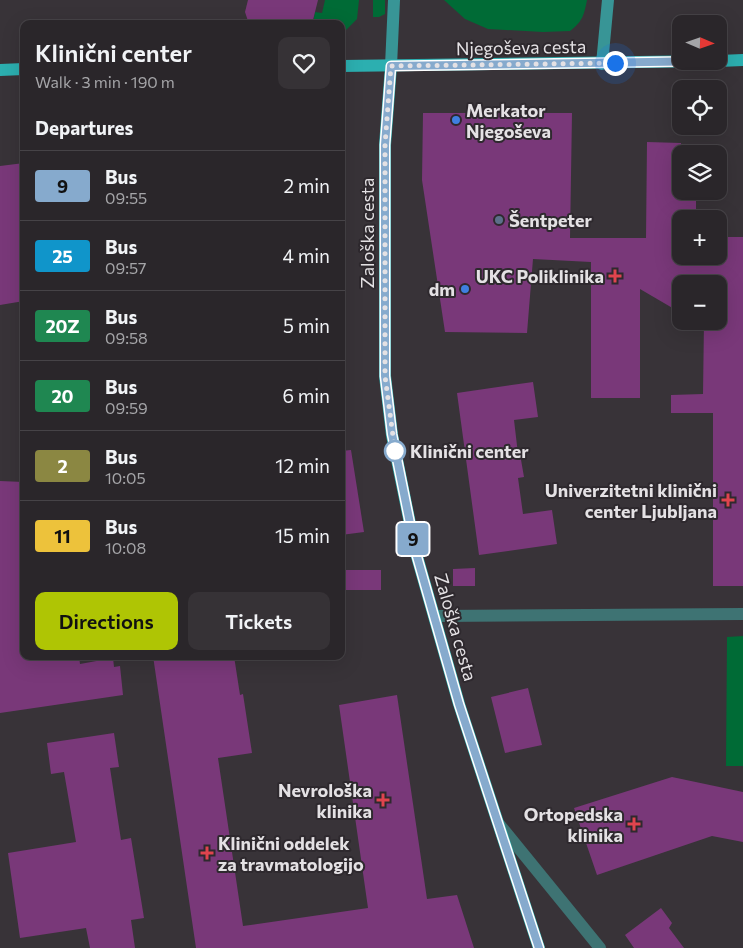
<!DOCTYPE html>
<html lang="en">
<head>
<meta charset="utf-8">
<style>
  body { margin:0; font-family:Commissioner,sans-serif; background:#363236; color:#f1f3f6; height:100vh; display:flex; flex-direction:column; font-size:19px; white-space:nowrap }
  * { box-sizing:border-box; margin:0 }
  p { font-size:16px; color:#a5a5a8 }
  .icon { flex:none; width:28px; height:28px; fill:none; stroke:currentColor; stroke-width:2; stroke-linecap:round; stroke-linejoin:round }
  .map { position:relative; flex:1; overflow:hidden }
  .drawer { position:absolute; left:20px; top:20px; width:325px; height:640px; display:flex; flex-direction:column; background:#2a262a; border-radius:10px; box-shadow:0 5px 20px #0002,0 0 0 1px #464347 }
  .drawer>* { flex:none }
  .badge { padding:0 10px; border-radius:4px; font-size:18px; line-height:32px }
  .needle { width:32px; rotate:92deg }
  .tools { position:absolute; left:672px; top:15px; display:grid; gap:10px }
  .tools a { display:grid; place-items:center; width:55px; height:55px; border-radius:10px; background:#2a262a; box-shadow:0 5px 20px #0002,0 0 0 1px #464347; font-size:25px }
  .you { position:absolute; width:25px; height:25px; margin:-12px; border:4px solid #fff; border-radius:50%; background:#1a73e8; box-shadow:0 0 0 8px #1a73e833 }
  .map>.badge { position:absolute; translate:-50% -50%; box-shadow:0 0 0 2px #fff }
  h2 { padding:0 15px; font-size:19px; line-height:45px }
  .round { display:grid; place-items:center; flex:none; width:52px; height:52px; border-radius:10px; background:#363236 }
  .overview { display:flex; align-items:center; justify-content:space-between; height:85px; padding:0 15px }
  h1 { font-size:24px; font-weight:600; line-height:38px }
  .primary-button { display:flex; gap:10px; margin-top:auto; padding:10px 15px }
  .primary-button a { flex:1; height:58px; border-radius:10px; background:#afc504; color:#111; font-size:20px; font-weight:600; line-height:58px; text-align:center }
  .primary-button a+a { background:#363236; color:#f1f3f6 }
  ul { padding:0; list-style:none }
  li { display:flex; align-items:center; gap:15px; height:70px; padding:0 15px; border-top:1px solid #464347 }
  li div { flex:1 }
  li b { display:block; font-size:19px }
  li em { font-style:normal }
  li .badge { min-width:55px; font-weight:700; text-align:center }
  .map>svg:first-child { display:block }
</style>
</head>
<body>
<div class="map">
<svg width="743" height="948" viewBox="0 0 743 948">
  <rect width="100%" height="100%" fill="#383338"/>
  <path fill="#006b36" d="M325,0h34l-2,19 -11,11h-5v-6l-28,-1 2,-11 7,1z
    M373,0h12v14l-6,3h-6z
    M444,0h143c-3,15 -4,21 -17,31l-27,1 -55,-3 -23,-10z
    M743,636v130h-17l1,-129z"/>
  <path fill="#793879" d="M248,0h70l-6,24h-63l-4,-12z
    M423,113h149l-2,125h76l1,-96 34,1v48h15v28h-15v37h38v-19h24v349h-30v-173h-42v-18l32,-1 1,-73h15v-37h-38v29l-41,-24v109h-49v-136l-58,-3 -6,74 -82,-1 -23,-152z
    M24,163v138l-24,4v-139z
    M533,382l5,35 -24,3 4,34h2l4,23 -6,1 5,36 29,-4 5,34 -78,11 -22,-162z
    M351,450l13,82 -23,3v-84z
    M0,481l24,1v174h55l1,8 33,-6 1,9 6,-1 3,29 -123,18z
    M475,568v18h-22v-17z
    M346,570h35v20h-36z
    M153,656h81l6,39 3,-1 9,59 -34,5 25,168 125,-18 -29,-203 58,-10 30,204 30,-4 17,53h-278z
    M528,688l14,57 -37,8 -14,-56z
    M114,733l5,34 -9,1 11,72 10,-2 13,80 -13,2 4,28h-45l-4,-20 -66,10 -12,-85 68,-11 -12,-70 -13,2 -4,-31z
    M672,777l71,15v50l-31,-6 -115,39 -23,-67z
    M661,908l11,15 -3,5 15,20h-50l-9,-13z"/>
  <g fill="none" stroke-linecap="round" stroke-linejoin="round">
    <path stroke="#3e7373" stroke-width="12" d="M435,616l308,-2
      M499,824l101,124"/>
    <path stroke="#389596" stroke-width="12" d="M602,64l6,-64
      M391,66l3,-66"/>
    <path stroke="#2cafb0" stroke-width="12" d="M719,61l24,-1
      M341,66l371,-5
      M391,66l-6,79v231l7,59 24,118 43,151 80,244
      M0,70l24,-1"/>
  </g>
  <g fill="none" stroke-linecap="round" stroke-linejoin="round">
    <g stroke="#fff" stroke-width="11">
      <path id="line" d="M539,948l-80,-244 -43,-151 -24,-119 -7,-58v-231l6,-79 320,-5"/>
    </g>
    <use href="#line" stroke="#86aacd" stroke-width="8"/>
    <path stroke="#e4e1e4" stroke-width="5" stroke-dasharray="0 9" d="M395,451l-10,-75v-231l6,-79 224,-3"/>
  </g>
  <g fill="#3f7fe0" stroke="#2e292e" stroke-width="2">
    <circle cx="456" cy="120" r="5"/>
    <circle cx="465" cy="289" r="5"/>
  </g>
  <circle fill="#5c6f8a" stroke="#2e292e" stroke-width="2" cx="499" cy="220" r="5"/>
  <g fill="#e0444e" stroke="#2e292e" stroke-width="2">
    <path d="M612.5 268.5h5v5h5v5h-5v5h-5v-5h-5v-5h5z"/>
    <path d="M725.5 492.5h5v5h5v5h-5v5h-5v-5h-5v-5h5z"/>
    <path d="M380.5 792.5h5v5h5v5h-5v5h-5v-5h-5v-5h5z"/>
    <path d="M631.5 816.5h5v5h5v5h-5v5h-5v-5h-5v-5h5z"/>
    <path d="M204.5 845.5h5v5h5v5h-5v5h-5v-5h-5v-5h5z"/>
  </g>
  <circle fill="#fff" stroke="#86aacd" stroke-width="2.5" cx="395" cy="451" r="10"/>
  <g text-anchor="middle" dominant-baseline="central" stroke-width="4" stroke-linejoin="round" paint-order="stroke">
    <g font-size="18" fill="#e4e1e4" stroke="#2e292e">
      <text transform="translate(521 47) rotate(-1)">Njegoševa cesta</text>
      <text transform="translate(367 233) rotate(-90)">Zaloška cesta</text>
      <text transform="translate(456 627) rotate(74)">Zaloška cesta</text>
    </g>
    <g font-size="18" font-weight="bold" fill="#e4e1e4" stroke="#2e292e" text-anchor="end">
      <text x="466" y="110" text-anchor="start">Merkator<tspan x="466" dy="21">Njegoševa</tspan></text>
      <text x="509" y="220" text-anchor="start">Šentpeter</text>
      <text x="604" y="276">UKC Poliklinika</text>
      <text x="455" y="289">dm</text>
      <text x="717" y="490">Univerzitetni klinični<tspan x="717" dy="21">center Ljubljana</tspan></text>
      <text x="372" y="790">Nevrološka<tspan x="372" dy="21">klinika</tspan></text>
      <text x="623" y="814">Ortopedska<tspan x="623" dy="21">klinika</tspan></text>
      <text x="218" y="843" text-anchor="start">Klinični oddelek<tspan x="218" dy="21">za travmatologijo</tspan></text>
    </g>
    <g font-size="18" font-weight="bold" fill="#e4e1e4" stroke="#2e292e" text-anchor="start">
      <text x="410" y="451">Klinični center</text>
    </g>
  </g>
</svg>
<div class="tools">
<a><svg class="needle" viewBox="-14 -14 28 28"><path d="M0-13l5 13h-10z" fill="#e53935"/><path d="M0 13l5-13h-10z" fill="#a5a5a8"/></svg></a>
<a><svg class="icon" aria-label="locate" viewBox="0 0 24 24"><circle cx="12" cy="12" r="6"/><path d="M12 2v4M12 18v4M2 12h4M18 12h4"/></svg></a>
<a><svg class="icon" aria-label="layers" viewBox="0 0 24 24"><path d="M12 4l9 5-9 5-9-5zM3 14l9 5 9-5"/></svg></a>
<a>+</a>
<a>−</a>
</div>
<div class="you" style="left:615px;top:63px"></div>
<b class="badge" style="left:413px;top:539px;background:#86aacd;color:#111">9</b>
<section class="drawer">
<div class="overview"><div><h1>Klinični center</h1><p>Walk · 3 min · 190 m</p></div><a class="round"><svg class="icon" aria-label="heart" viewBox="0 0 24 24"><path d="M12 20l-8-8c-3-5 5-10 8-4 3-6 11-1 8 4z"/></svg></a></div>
<h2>Departures</h2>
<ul>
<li><span class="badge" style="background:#86aacd;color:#111">9</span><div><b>Bus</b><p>09:55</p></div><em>2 min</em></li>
<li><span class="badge" style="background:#1095ca;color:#fff">25</span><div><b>Bus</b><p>09:57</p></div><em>4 min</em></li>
<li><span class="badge" style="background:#1f8751;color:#fff">20Z</span><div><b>Bus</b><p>09:58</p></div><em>5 min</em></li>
<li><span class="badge" style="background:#1f8751;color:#fff">20</span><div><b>Bus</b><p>09:59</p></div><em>6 min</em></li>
<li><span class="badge" style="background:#8b8742;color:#fff">2</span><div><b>Bus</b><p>10:05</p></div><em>12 min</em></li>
<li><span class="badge" style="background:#edc23b;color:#111">11</span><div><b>Bus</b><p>10:08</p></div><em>15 min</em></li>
</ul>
<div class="primary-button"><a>Directions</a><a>Tickets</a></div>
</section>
</div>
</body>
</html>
